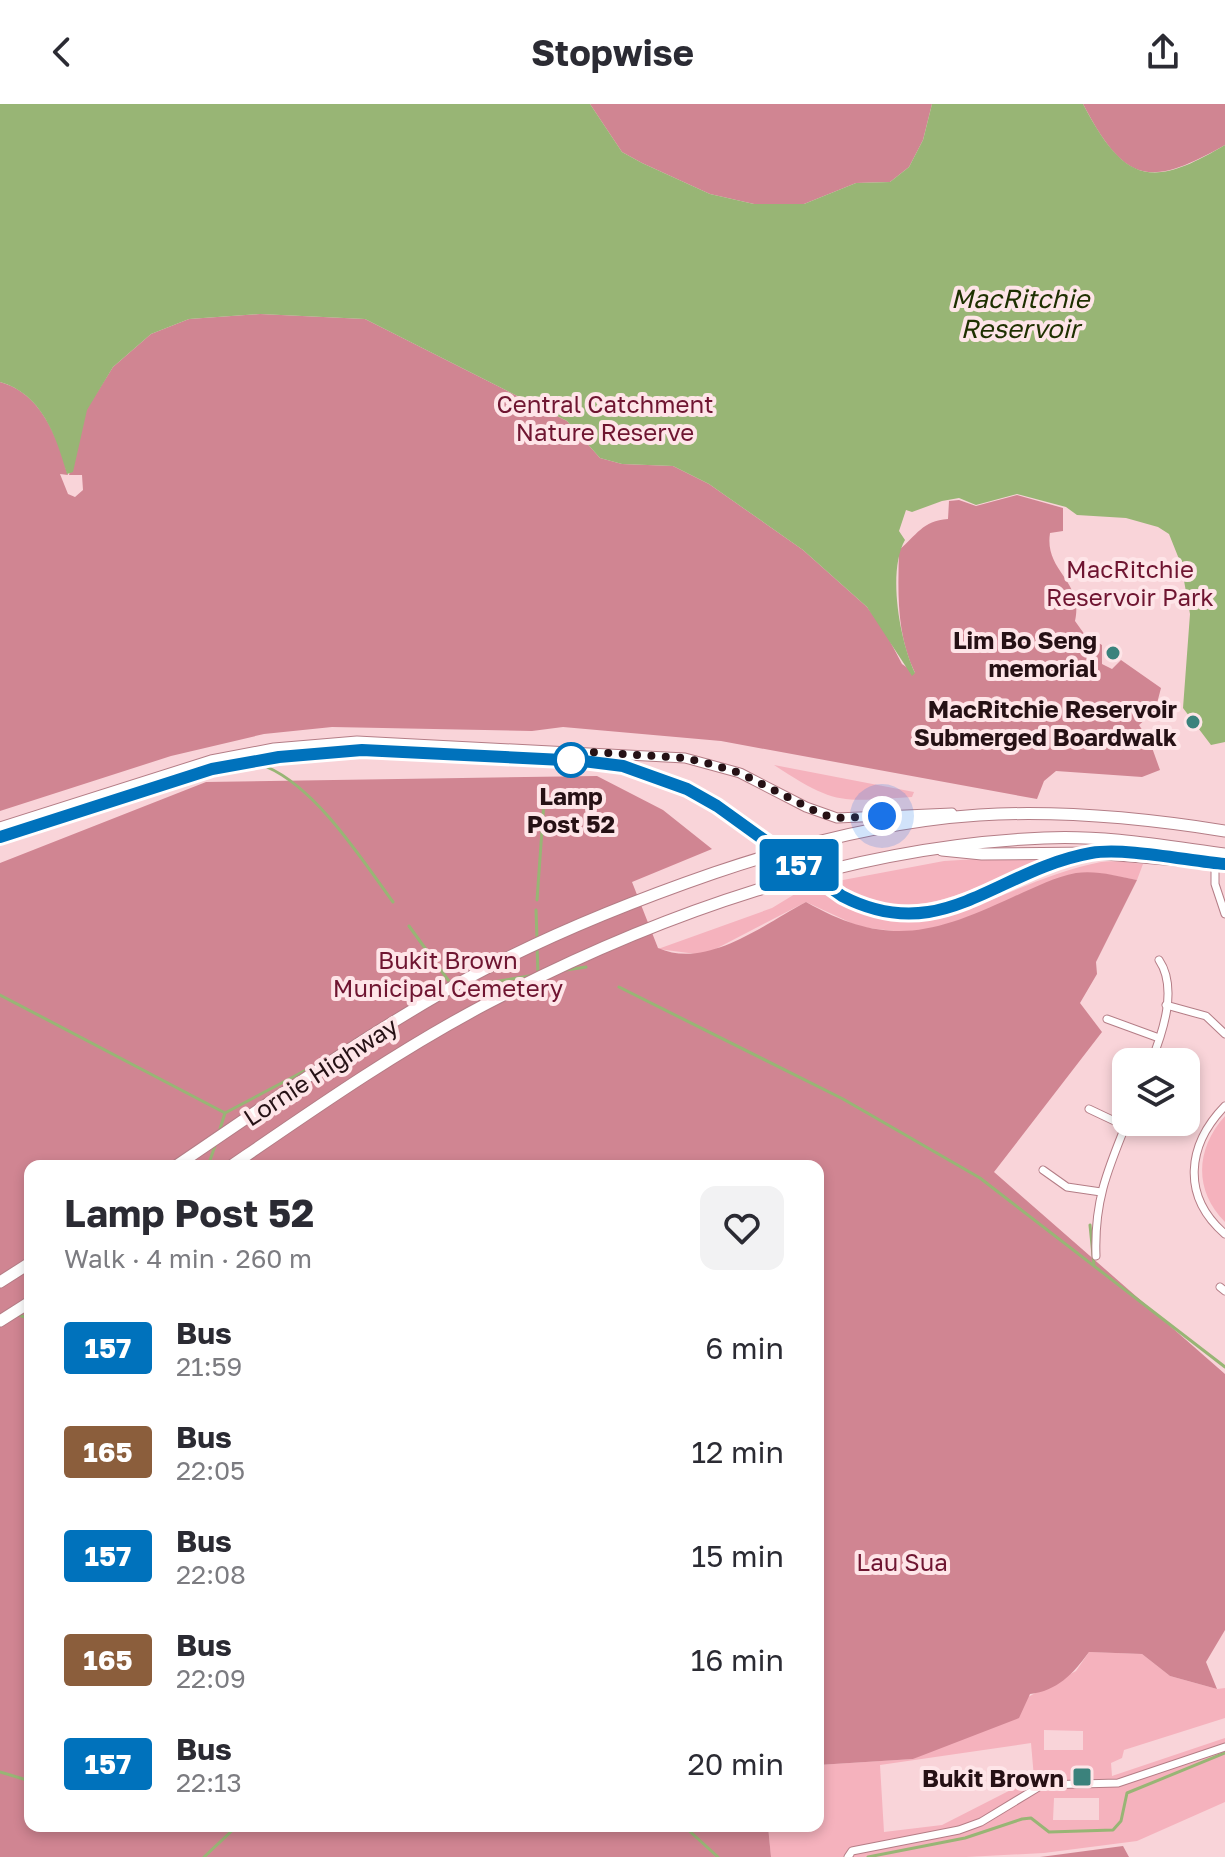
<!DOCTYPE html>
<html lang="en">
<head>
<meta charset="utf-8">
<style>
  body { margin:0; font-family:"Golos Text",sans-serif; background:#f2f2f3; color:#2b2b33; height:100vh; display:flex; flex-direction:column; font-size:30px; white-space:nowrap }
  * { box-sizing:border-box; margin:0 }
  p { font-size:26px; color:#7c7c81 }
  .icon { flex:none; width:44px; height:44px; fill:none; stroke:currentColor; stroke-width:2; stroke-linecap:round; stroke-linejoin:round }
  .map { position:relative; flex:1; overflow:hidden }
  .panel { position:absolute; left:24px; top:1056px; width:800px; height:672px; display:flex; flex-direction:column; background:#fff; border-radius:16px; box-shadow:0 4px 12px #0003 }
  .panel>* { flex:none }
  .badge { padding:0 16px; border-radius:6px; font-size:28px; line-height:52px }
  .buttons { position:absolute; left:1112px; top:944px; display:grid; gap:16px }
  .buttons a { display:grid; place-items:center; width:88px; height:88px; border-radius:16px; background:#fff; box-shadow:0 4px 12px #0003; font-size:40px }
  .you { position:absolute; width:40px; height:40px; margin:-20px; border:6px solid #fff; border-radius:50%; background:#1a73e8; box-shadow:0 0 0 12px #1a73e833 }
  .map>.badge { position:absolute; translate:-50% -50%; box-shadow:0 0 0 4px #fff }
  .round { display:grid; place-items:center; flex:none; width:84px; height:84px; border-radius:16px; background:#f2f2f3 }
  .head { display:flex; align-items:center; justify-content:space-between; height:136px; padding:0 40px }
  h1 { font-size:38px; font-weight:700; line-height:60px }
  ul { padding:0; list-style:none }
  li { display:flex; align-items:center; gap:24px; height:104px; padding:0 40px }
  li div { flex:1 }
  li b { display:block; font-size:30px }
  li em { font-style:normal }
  li .badge { min-width:88px; font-weight:700; text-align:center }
  header { display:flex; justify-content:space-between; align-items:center; height:104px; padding:0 40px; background:#fff; font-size:36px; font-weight:700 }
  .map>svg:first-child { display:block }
</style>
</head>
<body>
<header><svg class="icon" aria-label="back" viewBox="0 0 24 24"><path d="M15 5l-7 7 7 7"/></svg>Stopwise<svg class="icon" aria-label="share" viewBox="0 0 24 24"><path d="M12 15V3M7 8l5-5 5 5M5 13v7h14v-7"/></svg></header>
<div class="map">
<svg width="1225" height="1753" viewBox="0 0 1225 1753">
  <rect width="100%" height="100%" fill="#f9d4d9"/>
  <path fill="#f5b2bd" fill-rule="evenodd" d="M774,661l140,27 -2,5c-72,5 -77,8 -138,-32z
    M1056,750c-75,26 -130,75 -210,36l-7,10c99,51 166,-20 262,-38 13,-2 29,1 42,2l-6,16 -39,-7 -138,49 -49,11 -51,-6 -54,-25 -102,53 -46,-6 114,-41 28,-17 43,-11 101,-19z
    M1225,1012v106c-32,-32 -29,-74 0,-106z
    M1089,1548l53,2 28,22 47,13 8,-1v30l-101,32 -2,8 -11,5 1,13 113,-38v64l-88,39 -93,12 -78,4h-195l-3,-31h50v-61l95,-6 163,-88zM1044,1626l39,1v19h-39zM1031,1639l3,35 -92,47 -58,7 -4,-67zM1054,1694h45v22h-46z"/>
  <path fill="#d08592" d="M590,0h342l-9,36 -14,27 -19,15 -34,1 -52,21h-50l-44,-10 -68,-31 -20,-11z
    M1083,0h142v41c-76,43 -100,39 -142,-41z
    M260,210l105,5 202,102 33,37 22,6 51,2 36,18 94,66 64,57 16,21 19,36 13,9c-19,-40 -17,-81 -16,-123 18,-15 23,-29 49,-31l1,-18 10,-1 17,6 41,-11 46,13v23l-13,2c-6,39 34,47 25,88l10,14 17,10v19l10,5 9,-9 40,28 -6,23 -16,14 11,17 10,28 -18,7 -86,-6 -12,10 -7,18 -316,-58 -158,-14 -31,4 -200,-4 -68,7 -93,22 -171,55v-429c33,9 49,38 61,69 3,8 4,17 7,24l-8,-1 8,20 7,3 8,-7 -1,-15h-13l17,-65 27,-43 38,-33 38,-15z
    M597,672l66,34 49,39 -80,33 26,66c49,22 106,-24 148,-46 81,46 127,32 207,-5 21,-9 41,-20 63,-24 20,-3 41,3 61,7l-41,82 1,12 -17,29 22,29 -108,140 231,202v256l-19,32 11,27 -47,-13 -28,-22 -53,-2c-16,22 -32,39 -59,42l-11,24 -106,41 -95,6v-599h-788v660h738l3,31h-771v-994l206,-81z
    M1123,1742l6,11h-89l8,-1z"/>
  <path fill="#98b575" d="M0,0h590l32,48 20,11 68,31 44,10h50l52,-21 34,-1 19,-15 14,-27 9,-36h151c41,78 67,86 142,41v597l-14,3 -28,-37 7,-94 -9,-50 -12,-30 -11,-7 -32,-9 -49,-3 -11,-8 -49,-13 -41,11 -17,-7 -17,3 -30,11 -6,-2 -7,21 6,9c-18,32 -5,101 10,133l-3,3 -45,-69 -64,-57 -94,-66 -36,-18 -51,-2 -22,-6 -33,-37 -202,-102 -105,-5 -71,5 -38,15 -38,33 -26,43 -14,62 -6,2c-11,-38 -25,-80 -67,-92z"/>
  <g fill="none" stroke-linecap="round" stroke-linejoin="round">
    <path stroke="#98b575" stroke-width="3" d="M267,663c50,22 94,91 126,135
      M537,796l8,-112
      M536,806l1,28
      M409,822l42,58
      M537,842l1,28
      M566,866l20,-3
      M463,883l72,-12
      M619,883l224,112 137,79 245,189
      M0,891l225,118
      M219,1028l6,-19 85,-45
      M208,1062l8,-23
      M1090,1121l4,40
      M19,1211l11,4
      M0,1668l30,9
      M684,1722l34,31
      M204,1753l33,-31
      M868,1753l97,-19 57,-19 9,-1 18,14 64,-2 8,-9 6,-28 98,-40"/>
    <path stroke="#cfadb2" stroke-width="9" stroke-dasharray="9 4.5" stroke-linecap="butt" d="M754,728l88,64"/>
    <g stroke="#b47d86" stroke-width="9">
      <path id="minor" d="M1215,759v21l10,30
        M1166,901l40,11 19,18
        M1107,915l52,19
        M1151,958c12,-30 27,-74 8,-102
        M1225,1002c-38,39 -44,90 0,128
        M1089,1005l36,17
        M1043,1066l24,17 34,5
        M1096,1152c-2,-54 11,-85 31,-134
        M1220,1183l5,4
        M848,1753l4,-6 107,-21 22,-8 61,-37 76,-2 107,-36"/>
    </g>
    <g stroke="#b47d86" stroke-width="11">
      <path id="tertiary" d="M0,723l211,-67 63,-12 83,-7 328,17 55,15 66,34 31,11 115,-5
        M0,733c105,-35 211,-77 322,-85 56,-4 113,1 170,4 115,6 164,7 262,76
        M842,792c93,49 149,-19 237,-40"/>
    </g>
    <g stroke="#b47d86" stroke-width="13">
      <path id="primary" d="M942,746l40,4 112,-1 131,11"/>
    </g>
    <g stroke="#b47d86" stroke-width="13">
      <path id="trunk" d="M176,1062c96,-65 192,-133 294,-189 78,-42 160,-75 244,-104 85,-29 174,-52 265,-58 82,-5 165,3 246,16
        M231,1062c83,-57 166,-115 255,-162 171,-90 364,-158 558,-166 61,-3 121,8 181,16
        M0,1178l30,-19
        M0,1217l30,-19"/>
    </g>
    <use href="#minor" stroke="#fff" stroke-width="7"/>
    <use href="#tertiary" stroke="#fff" stroke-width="9"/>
    <use href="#primary" stroke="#fff" stroke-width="11"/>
    <use href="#trunk" stroke="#fff" stroke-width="11"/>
  </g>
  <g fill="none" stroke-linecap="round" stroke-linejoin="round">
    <g stroke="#fff" stroke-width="18">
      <path id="line" d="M0,733l212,-68 67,-12 83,-7 221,11 40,5 64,23 30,17 125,90c100,52 154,-26 249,-43 34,-6 98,8 134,11"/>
    </g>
    <use href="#line" stroke="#0072bc" stroke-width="12"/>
    <path stroke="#261115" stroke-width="8" stroke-dasharray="0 14.4" d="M571,656l4,-9 110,7 26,6 29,9 81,41 16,4 45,-2"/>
  </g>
  <g fill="#3b827c" stroke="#fee5e8" stroke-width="3">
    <circle cx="1113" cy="549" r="8"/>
    <circle cx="1193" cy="618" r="8"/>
    <rect x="1072" y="1663" width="20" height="20" rx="4"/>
  </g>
  <circle fill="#fff" stroke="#0072bc" stroke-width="4" cx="571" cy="656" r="16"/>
  <g text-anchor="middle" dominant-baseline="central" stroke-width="8" stroke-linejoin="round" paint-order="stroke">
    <g font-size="24" fill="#6f1531" stroke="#fee5e8">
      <text x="605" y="299">Central Catchment<tspan x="605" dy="28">Nature Reserve</tspan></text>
      <text x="1130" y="464">MacRitchie<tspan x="1130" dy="28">Reservoir Park</tspan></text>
      <text x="448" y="855">Bukit Brown<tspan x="448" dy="28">Municipal Cemetery</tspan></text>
      <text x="902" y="1457">Lau Sua</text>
    </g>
    <g font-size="24" font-weight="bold" fill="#261115" stroke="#fee5e8" text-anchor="end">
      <text x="1097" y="535">Lim Bo Seng<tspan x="1097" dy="28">memorial</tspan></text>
      <text x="1177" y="604">MacRitchie Reservoir<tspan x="1177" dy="28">Submerged Boardwalk</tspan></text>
      <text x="1064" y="1673">Bukit Brown</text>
    </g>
    <g font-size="24" font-weight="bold" fill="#261115" stroke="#fee5e8">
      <text x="571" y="691">Lamp<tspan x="571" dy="28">Post 52</tspan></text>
    </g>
    <g font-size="24" fill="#261115" stroke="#fee5e8">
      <text transform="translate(320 967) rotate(-33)">Lornie Highway</text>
    </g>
    <g font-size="26" font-style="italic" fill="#1e3000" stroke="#fee5e8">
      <text x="1020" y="194">MacRitchie<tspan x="1020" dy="30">Reservoir</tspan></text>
    </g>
  </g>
</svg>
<div class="buttons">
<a><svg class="icon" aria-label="layers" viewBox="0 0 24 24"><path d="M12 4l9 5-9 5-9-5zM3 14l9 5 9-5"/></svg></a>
</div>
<div class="you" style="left:882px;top:712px"></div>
<b class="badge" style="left:799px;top:761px;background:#0072bc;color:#fff">157</b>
<section class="panel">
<div class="head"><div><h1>Lamp Post 52</h1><p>Walk · 4 min · 260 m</p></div><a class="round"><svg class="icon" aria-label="heart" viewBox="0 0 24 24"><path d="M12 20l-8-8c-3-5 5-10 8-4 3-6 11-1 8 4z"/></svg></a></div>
<ul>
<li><span class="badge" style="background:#0072bc;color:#fff">157</span><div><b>Bus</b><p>21:59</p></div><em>6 min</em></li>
<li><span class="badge" style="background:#8b5e3c;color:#fff">165</span><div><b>Bus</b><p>22:05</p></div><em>12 min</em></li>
<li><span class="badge" style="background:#0072bc;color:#fff">157</span><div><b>Bus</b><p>22:08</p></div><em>15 min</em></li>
<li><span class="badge" style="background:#8b5e3c;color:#fff">165</span><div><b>Bus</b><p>22:09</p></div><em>16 min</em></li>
<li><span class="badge" style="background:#0072bc;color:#fff">157</span><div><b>Bus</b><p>22:13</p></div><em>20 min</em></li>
</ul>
</section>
</div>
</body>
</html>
